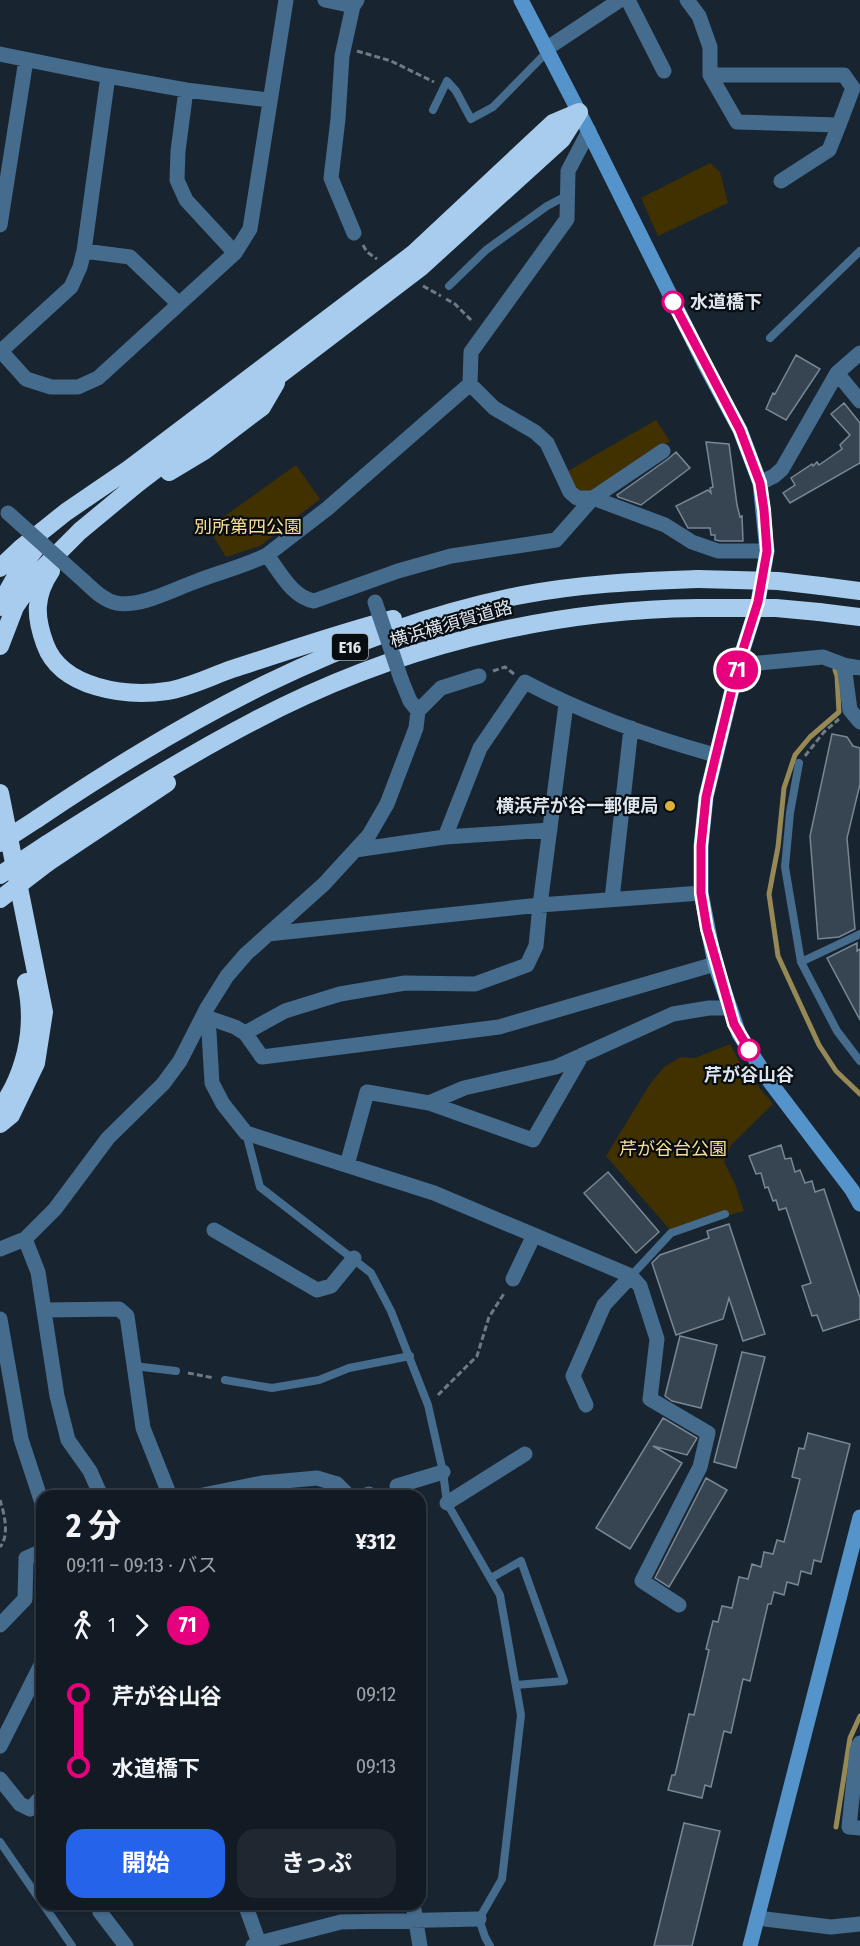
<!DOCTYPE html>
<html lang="ja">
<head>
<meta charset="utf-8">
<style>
  body { margin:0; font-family:"Fira Sans Condensed","Noto Sans JP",sans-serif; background:#1f2831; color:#f1f3f6; height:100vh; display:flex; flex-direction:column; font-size:22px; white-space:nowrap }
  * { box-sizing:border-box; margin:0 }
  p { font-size:20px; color:#9ca1a6 }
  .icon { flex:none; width:33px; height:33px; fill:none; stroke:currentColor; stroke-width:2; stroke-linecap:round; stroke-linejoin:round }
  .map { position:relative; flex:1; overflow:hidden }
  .drawer { position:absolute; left:36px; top:1490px; width:390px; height:420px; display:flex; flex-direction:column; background:#121b24; border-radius:18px; box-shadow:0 2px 4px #0004,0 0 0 2px #313941 }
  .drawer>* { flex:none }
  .badge { padding:0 12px; border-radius:20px; font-size:21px; line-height:39px }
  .map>.badge { position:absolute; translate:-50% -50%; box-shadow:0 0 0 3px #fff }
  .legs { display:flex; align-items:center; gap:9px; height:66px; padding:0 30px; font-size:20px }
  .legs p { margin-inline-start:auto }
  .summary { display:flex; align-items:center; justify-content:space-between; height:102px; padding:0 30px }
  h1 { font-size:33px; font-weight:700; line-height:45px }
  .button { display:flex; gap:12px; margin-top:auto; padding:12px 30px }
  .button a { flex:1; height:69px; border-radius:18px; background:#2563eb; color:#fff; font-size:24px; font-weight:700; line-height:69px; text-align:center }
  .button a+a { background:#1f2831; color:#f1f3f6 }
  ul { padding:0 30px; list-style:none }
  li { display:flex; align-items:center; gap:21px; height:72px; font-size:22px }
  li i { display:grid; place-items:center; width:9px; height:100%; margin:0 8px; background:currentColor }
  li i::after { content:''; width:15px; height:15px; margin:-8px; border:4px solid; border-radius:50%; background:#121b24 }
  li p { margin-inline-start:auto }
  li:first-child i { background:linear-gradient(#0000 50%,currentColor 0) }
  li:last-child i { background:linear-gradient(currentColor 50%,#0000 0) }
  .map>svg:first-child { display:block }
</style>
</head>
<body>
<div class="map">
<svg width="860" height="1946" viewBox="0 0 860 1946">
  <rect width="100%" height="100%" fill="#182430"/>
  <path fill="#413100" d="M710,163l10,9 8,31 -70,33 -17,-38z
    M656,420l14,21 -79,53 -13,-1 -12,-21z
    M296,465l24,34 -60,47 -34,11 -18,-29z
    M730,1044l13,24 30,36 -42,41 -7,17 11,22 9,27 -73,20 -65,-75 44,-72 14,-17 17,-10 14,1z"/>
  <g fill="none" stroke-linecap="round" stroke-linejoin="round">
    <path stroke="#968956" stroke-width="5" d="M835,670l2,6 2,36 -29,25 -15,18 -11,33 -6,59 -9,47 9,62 41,89 17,26 24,23
      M836,1827l14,-89 10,-22"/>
  </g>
  <path fill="#374552" stroke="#788796" stroke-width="1.5" d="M796,355l24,14 -34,51 -20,-11 7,-16 2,1z
    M844,403l16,20v40l-70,40 -7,-10 12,-8 -4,-7 21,-14 1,2 4,-4 2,3 23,-16 -2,-4 10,-10 -19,-21z
    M706,442l23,2 8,61 3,12 2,-1 1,25h-23l-5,-1v-5h-4l-1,-7h-22l-12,-22 32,-16 3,3 -1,-5 3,-1z
    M676,452l14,16 -49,37 -23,-8 -1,-2 51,-36z
    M832,734l15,3 6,9 7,2v36l-13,54 8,91 -16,8 -21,2 -8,-103z
    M857,943v8l3,-2v71l-33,-62z
    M781,1145l4,14 6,-1 4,14 5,-2 5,13 7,-2 3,11 9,-3 36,109v21l-37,12 -6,-16 -5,1 -10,-30 9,-3 -25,-75 -7,2 -3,-10 -3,1 -5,-14 -3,1 -4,-15 -5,1 -7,-18z
    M608,1172l51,60 -23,21 -52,-60z
    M729,1224l36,110 -22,7 -14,-43 -6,21 -47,16 -24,-72 8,-8 49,-17 -2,-7z
    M680,1336l37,9 -16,63 -29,-7 -7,-5z
    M742,1352l23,5 -29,111 -22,-6z
    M663,1418l34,20 -1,2 -9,15 -34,-9 29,17 -52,86 -34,-21z
    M808,1433l42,11 -29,118 -7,-2 -3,14 -10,-3 -3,14 -11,-3 -3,13 -10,-3 -3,12h-3l-18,77 -7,-2 -12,54 -7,-2 -13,56 -6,-2 -3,13 -34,-8 4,-15h3l14,-61 5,1 15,-65 -3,-1 7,-28 5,1 4,-16 10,2 7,-31 9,2 4,-15 9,3 3,-15 9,2 4,-14 7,2 16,-63 -8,-2 7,-29 5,1z
    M706,1478l21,12 -58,97 -14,-9z
    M684,1823l36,8 -28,115h-38z"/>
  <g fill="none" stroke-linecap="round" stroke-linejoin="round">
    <path stroke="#707a84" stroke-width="3" stroke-dasharray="6 3" stroke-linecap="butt" d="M357,51l34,10 43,21
      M363,245l4,7 10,7
      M423,286l18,10
      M446,299l9,5 18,18
      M493,671l12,-4 9,7
      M805,756l19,-24 15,-13
      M188,1373l26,5
      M438,1395l39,-39 12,-39 16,-25
      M0,1500c4,13 10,35 0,47"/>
    <path stroke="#456b8d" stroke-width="8" d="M433,110l14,-29 9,10 15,28 22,-12 54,-55
      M449,286l37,-36 61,-44 21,-11
      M770,338l90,-87
      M799,763l-9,50 -5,54 16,95 36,69 23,30
      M801,962l59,-28
      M246,1133l14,54 111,86 20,38 37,94 15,67 4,31 53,92 21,120 -19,164 -23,40 6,18 5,9
      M631,1276l40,-43 54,-19
      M134,1366l42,5
      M225,1380l47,8 47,-8 30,-12 61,-12
      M491,1578l30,-17 43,120 -48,4
      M0,1842l42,61
      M43,1904l29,42"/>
    <path stroke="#456b8d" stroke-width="15" d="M325,0l28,6 4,-6
      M628,0l36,71
      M687,0l12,16 11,31v28l27,47 102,3 14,-37 -9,-13h-134
      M353,6l-11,50 -4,63 -7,59 23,55
      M546,49l74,-49
      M0,54l108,22 -24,175 -4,16 -9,20 -71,65
      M108,76l78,14 83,10
      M186,90l-8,61 -1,29 9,20 49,53
      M589,131l-21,40 -1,48 -96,133 -1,32 -142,124 -61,47c13,17 25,42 47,46l84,-30 53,-15 105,-16 37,-42 70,-47
      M781,181l48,-31 10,-25
      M0,225l26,-165
      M84,251l46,6 49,47
      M0,350l26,29 25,8h27l20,-9 137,-125 15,-24 36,-229
      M837,373l23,28
      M470,384l24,24 41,24 12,11 23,49 7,6h16l72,27 27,17 26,9h49
      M760,483l14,-7 8,-7 55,-96 23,-20
      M85,582c9,8 18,18 31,21 24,5 58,-14 81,-22 23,-9 48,-15 70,-26
      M738,665l85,-8 21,8 6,45 10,12
      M844,665l16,3
      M401,679l9,22 8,10
      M445,837l35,-89 45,-66c60,32 125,55 190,73
      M355,850l90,-13 105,-7
      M612,899l19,-171
      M268,934l272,-29 161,-12
      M203,1016l6,16 3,51 11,21 23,29 188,60 197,83 9,10 17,53 -7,60 58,34 -8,34 -58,114 37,24
      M203,1016l32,11 10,6 17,24 237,-30 216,-63
      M245,1033l40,-22 55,-17 65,-11 70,1 52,-19 9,-19 4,-41 26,-201
      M429,1103l35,-15 92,-21 117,-53 36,-6h20
      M347,1165l20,-73 62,11 104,37 49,-85
      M214,1230l103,60 14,-4 23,-28
      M25,1239l13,33 19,124 11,44 22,31 11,25
      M0,1249l25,-10 30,-30 53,-71 55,-54 17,-23 27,-53 20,-32 19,-22 78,-70 45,-49 18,-31 29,-76 2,-17 23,-23 38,-12
      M513,1279l21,-44
      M44,1310l75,-1 8,7 16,112 27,68
      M0,1319l21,120 21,64
      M586,1405l-13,-29 31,-71 27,-29
      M397,1486l46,-14
      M198,1496l64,-13 55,-5 20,6 12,12
      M364,1496l5,-2
      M447,1503l78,-49
      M0,1625l25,-26 1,-41 16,-7
      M860,1743l-3,7 -8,77 11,1
      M0,1746l42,-83
      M0,1779l20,25 10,5 12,-13
      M102,1904l-2,8 26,34
      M245,1904l14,39
      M413,1904l7,42
      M757,1918l74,9 29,-3
      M253,1946l6,-3 82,-21 138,-3"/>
    <path stroke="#5594ca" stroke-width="15" d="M521,0l58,112 126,253 35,65 20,53 7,68 -9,51 -20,63 -32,132 -5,49v47l14,71 24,70 31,48 82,108 8,14
      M750,1946l110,-429"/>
    <path stroke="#a8ccee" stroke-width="18" d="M169,472l35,-21 58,-44 14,-24
      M0,568l21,-20 45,-36 63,-43 284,-215 140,-131 26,-11
      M51,571c-17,25 -16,46 -6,73 16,45 82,53 122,47 21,-3 45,-15 65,-22 53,-17 107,-36 161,-50
      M821,586l39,5
      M0,607c10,-23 23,-44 40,-64
      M819,612l41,5
      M0,646l15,-39 24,-35 41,-41 58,-48 283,-216 141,-128 17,-27
      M0,793l44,219 -8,51 -25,52 -11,9
      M37,819c148,-100 308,-189 485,-224 58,-11 117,-14 176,-16
      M47,844c68,-43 136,-86 207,-123 138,-73 289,-111 444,-113
      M47,863l120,-80
      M0,1107c6,-5 9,-12 13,-19 16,-33 21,-70 13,-106"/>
    <path stroke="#456b8d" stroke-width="15" d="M8,513l77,69
      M375,602l26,77"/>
    <path stroke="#a8ccee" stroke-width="18" d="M698,579l80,2 43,5
      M698,608h78l43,4
      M0,843l37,-24
      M0,875l47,-31
      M0,899l47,-36"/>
  </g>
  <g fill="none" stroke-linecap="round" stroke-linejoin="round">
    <g stroke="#fff" stroke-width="14">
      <path id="line-1" d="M673,302l67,128 20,53 4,27 3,41 -9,51 -20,63 -22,90 -10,42 -5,49v47l6,36 27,95 15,26"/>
    </g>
    <use href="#line-1" stroke="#e6007e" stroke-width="9"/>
  </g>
  <g fill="#fff" stroke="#e6007e" stroke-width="3">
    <circle cx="673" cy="302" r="10"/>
    <circle cx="749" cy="1050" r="10"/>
  </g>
  <circle fill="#dbb233" stroke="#080d12" stroke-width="2" cx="670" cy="806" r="6"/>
  <g text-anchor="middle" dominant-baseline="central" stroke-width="4.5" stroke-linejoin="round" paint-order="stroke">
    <rect fill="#080d12" stroke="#9da5ab" stroke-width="1.5" x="332" y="634" width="36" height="26" rx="4.5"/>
    <g font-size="16" font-weight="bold" fill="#dde6ed">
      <text x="350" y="647">E16</text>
    </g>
    <g font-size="18" font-weight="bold" fill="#dde6ed" stroke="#080d12" text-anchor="start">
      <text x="690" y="302">水道橋下</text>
      <text x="749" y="1075" text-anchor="middle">芹が谷山谷</text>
    </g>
    <g font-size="18" fill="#fbdf94" stroke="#080d12">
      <text x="248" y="527">別所第四公園</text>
      <text x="673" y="1149">芹が谷台公園</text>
    </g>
    <g font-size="18" fill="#dde6ed" stroke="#080d12">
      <text transform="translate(451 624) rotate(-16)">横浜横須賀道路</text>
    </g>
    <g font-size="18" font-weight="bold" fill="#dde6ed" stroke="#080d12" text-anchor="end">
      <text x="658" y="806">横浜芹が谷一郵便局</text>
    </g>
  </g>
</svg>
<b class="badge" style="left:737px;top:670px;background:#e6007e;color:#fff">71</b>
<section class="drawer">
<div class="summary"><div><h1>2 分</h1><p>09:11 – 09:13 · バス</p></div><b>¥312</b></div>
<div class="legs"><svg class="icon" aria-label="walk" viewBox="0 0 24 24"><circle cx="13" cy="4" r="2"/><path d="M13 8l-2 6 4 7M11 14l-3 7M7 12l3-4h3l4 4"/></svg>1<svg class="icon" aria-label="forward" viewBox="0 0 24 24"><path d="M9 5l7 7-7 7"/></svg><b class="badge" style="background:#e6007e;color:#fff">71</b></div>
<ul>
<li><i style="color:#e6007e"></i><b>芹が谷山谷</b><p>09:12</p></li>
<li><i style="color:#e6007e"></i><b>水道橋下</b><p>09:13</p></li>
</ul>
<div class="button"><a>開始</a><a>きっぷ</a></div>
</section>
</div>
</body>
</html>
